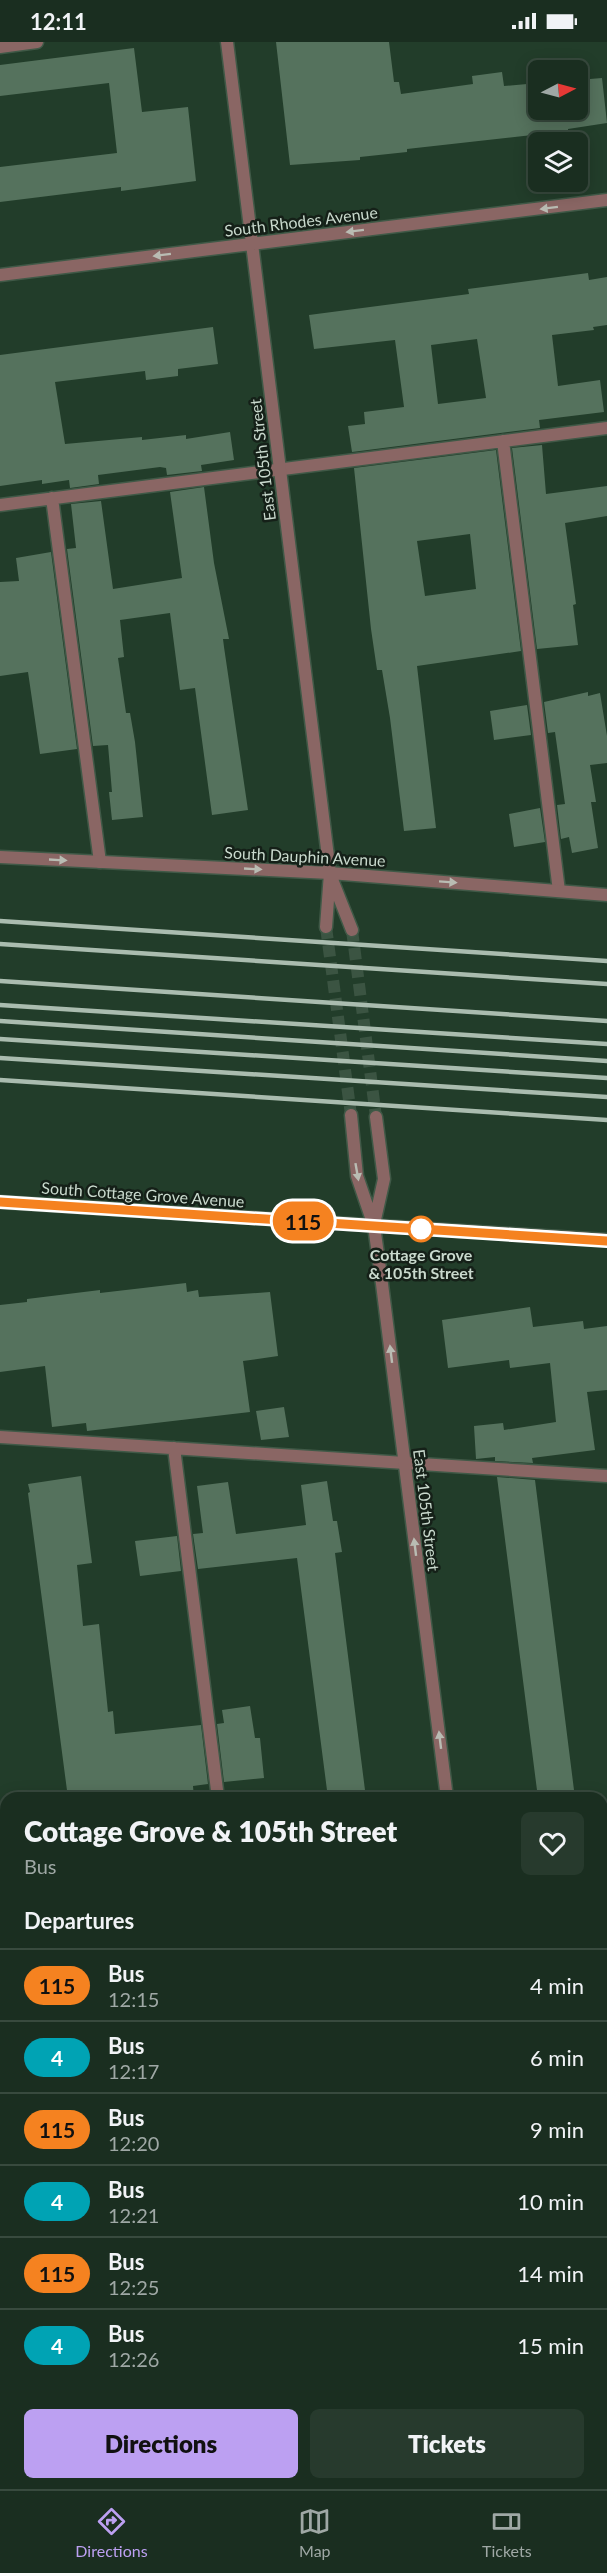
<!DOCTYPE html>
<html lang="en">
<head>
<meta charset="utf-8">
<style>
  body { margin:0; font-family:Lato,sans-serif; background:#273a2d; color:#f1f3f6; height:100vh; display:flex; flex-direction:column; font-size:22px; white-space:nowrap }
  * { box-sizing:border-box; margin:0 }
  p { font-size:20px; color:#9fa8a5 }
  .icon { flex:none; width:33px; height:33px; fill:none; stroke:currentColor; stroke-width:2; stroke-linecap:round; stroke-linejoin:round }
  .map { position:relative; flex:1; overflow:hidden }
  .drawer { position:absolute; left:0px; top:1750px; width:608px; height:698px; display:flex; flex-direction:column; background:#1a2e20; border-radius:18px 18px 0 0; box-shadow:0 3px 15px #0003,0 0 0 2px #384a3e }
  .drawer>* { flex:none }
  .badge { padding:0 12px; border-radius:20px; font-size:21px; line-height:39px }
  .needle { width:39px; rotate:84deg }
  .buttons { position:absolute; left:528px; top:18px; display:grid; gap:12px }
  .buttons a { display:grid; place-items:center; width:60px; height:60px; border-radius:9px; background:#1a2e20; box-shadow:0 3px 15px #0003,0 0 0 2px #384a3e; font-size:30px }
  .map>.badge { position:absolute; translate:-50% -50%; box-shadow:0 0 0 3px #fff }
  h2 { padding:0 24px; font-size:22px; line-height:54px }
  .round { display:grid; place-items:center; flex:none; width:63px; height:63px; border-radius:9px; background:#273a2d }
  .headline { display:flex; align-items:center; justify-content:space-between; height:102px; padding:0 24px }
  h1 { font-size:28px; font-weight:800; line-height:45px }
  .cta { display:flex; gap:12px; margin-top:auto; padding:12px 24px }
  .cta a { flex:1; height:69px; border-radius:9px; background:#bca0f2; color:#111; font-size:24px; font-weight:800; line-height:69px; text-align:center }
  .cta a+a { background:#273a2d; color:#f1f3f6 }
  ul { padding:0; list-style:none }
  li { display:flex; align-items:center; gap:18px; height:72px; padding:0 24px; border-top:2px solid #384a3e }
  li div { flex:1 }
  li b { display:block; font-size:22px }
  li em { font-style:normal }
  li .badge { min-width:66px; font-weight:700; text-align:center }
  .status { display:flex; justify-content:space-between; align-items:center; height:42px; padding:0 30px; background:#1a2e20; direction:ltr }
  .status svg { height:16px; fill:currentColor }
  .dock { display:flex; justify-content:space-around; align-items:center; height:84px; border-top:2px solid #384a3e; background:#1a2e20; font-size:16px; color:#9fa8a5 }
  .dock a { display:grid; justify-items:center; gap:3px }
  .dock .selected { color:#bca0f2 }
  .map>svg:first-child { display:block }
</style>
</head>
<body>
<div class="status"><b>12:11</b><svg viewBox="0 0 49 12"><path d="M0 12V9h3v3zM5 12V6h3v6zM10 12V3h3v9zM15 12V0h3v12zM26 1h20v11H26zM47 4h2v5h-2z"/></svg></div>
<div class="map">
<svg width="607" height="2447" viewBox="0 0 607 2447">
  <rect width="100%" height="100%" fill="#223d2a"/>
  <path fill="#55725d" fill-rule="evenodd" d="M276,0h113l5,40h5l2,12 72,-10 -1,-8 30,-4 2,14 34,-3v27h40v-30l24,-2 5,45 -39,6v2l-161,18v3l-47,5v3l-70,5z
    M134,6l8,64 46,-5 8,74 -75,10v-4l-121,15v-35l117,-14 -8,-70 -109,13v-31z
    M588,231l1,7 18,-3v48l-14,2 1,3 -42,5 6,51 42,-6 4,32 -65,8 1,8 -188,24 -4,-26 17,-2 -1,-12 40,-5 -9,-67 -81,9 -5,-34 160,-21 -1,-5zM477,297l9,59 -48,6 -7,-59z
    M213,285l5,37 -40,5v7l-32,4 -1,-9 -90,11 10,62 77,-7v3l44,-5v4l44,-7 4,28 -33,5 1,6 -35,4 -1,-7 -6,-1 -62,8 1,9 -29,4 -1,-8 -27,4v-4l-42,6v-131z
    M542,403l4,49 61,-8v30l-42,7 11,81 -3,1 5,40 -41,4 -25,-201z
    M496,408l25,201 -104,15 19,162 -32,3 -14,-113 -8,-48h-5l-6,-41 -17,-161zM470,492l6,55 -51,7 -8,-55z
    M204,445l10,76 15,76h-6l1,8 24,163 -36,5 -17,-127 -15,2 -10,-77 -50,7 4,37 -6,1 8,55h4l5,29 8,75 -31,3 -3,-28h3l-4,-47 -15,1 -26,-197 9,-1 -5,-44 30,-3 12,88 69,-11 -12,-86z
    M51,510l26,197 -37,5 -12,-82 -28,4v-94l19,-1 -3,-23z
    M588,650v4l12,-3 7,43v27l-17,2 6,37h-5l7,46 -26,5 -3,-16 -8,2 -4,-34 8,-1 -10,-72 -7,1 -4,-31z
    M527,663l4,30 -37,5 -4,-29z
    M540,766l5,34 -31,5 -5,-33z
    M186,1241l1,9 11,-2 1,7 71,-5 8,64 -35,5 7,51 -163,19 -1,-8 -34,4 -7,-61 -45,6v-67l27,-3v-3l73,-9v3z
    M530,1265l3,20 50,-6 1,8 23,-3v64l-20,2 8,58 -63,8 1,5 -38,-2v-4l-19,2 -2,-33 29,-3 1,7 52,-8 -6,-59 -40,5 -1,-8 -61,8 -6,-48z
    M284,1365l5,30 -28,3 -5,-29z
    M81,1434l11,87 -15,2 6,61 16,-2 9,88 5,-1 2,23 86,-9 7,59 -15,2 1,12h-126l-40,-305 2,-1 -2,-8z
    M497,1435l38,3 40,318h-37z
    M327,1439l6,40h4l5,31 -7,1 31,245h-38l-31,-240 -99,11 -5,-35 10,-1 -6,-47 31,-4 8,52 70,-9 -5,-40z
    M177,1494l4,35 -41,5 -5,-35z
    M250,1664l5,32h5l4,40 -40,4 -7,-58 7,-1 -2,-13z"/>
  <g fill="none" stroke-linecap="round" stroke-linejoin="round">
    <path stroke="#3b5442" stroke-width="12" stroke-dasharray="12 6" stroke-linecap="butt" d="M326,885l25,188
      M352,888l24,187"/>
    <g stroke="#405947" stroke-width="15">
      <path id="lane" d="M0,5l37,-5
        M503,399l56,450
        M52,456l48,364
        M0,463l607,-77
        M0,1395l607,39
        M174,1406l44,350
        M602,2208l5,-1
        M0,2285l6,-1"/>
    </g>
    <g stroke="#405947" stroke-width="15">
      <path id="street" d="M227,0l103,831 -4,54
        M0,233l607,-75
        M0,815l330,16 277,22
        M331,835l21,53
        M351,1073l6,61 17,50 7,50 66,522
        M374,1182l10,-45 -8,-62
        M0,1819l6,48
        M78,2442v5
        M535,2442v5"/>
    </g>
    <g stroke="#405947" stroke-width="15">
      <path id="secondary" d="M0,1160l607,38"/>
    </g>
    <use href="#lane" stroke="#8a6664" stroke-width="12"/>
    <use href="#street" stroke="#8a6664" stroke-width="12"/>
    <use href="#secondary" stroke="#b8807d" stroke-width="12"/>
    <path stroke="#aabcaf" stroke-width="4.5" d="M0,879l607,40
      M0,902l607,40
      M0,939l607,40
      M0,963l607,39
      M0,979l607,40
      M0,997l607,39
      M0,1016l607,39
      M0,1038l607,40"/>
  </g>
  <defs><path id="oneway-solid" d="M-6-.8H1V-3.2L6.5 0L1 3.2V.8H-6Z" transform="scale(1.5)"/></defs>
  <g fill="#b9bcb3">
    <use href="#oneway-solid" transform="translate(549 166) rotate(173)"/>
    <use href="#oneway-solid" transform="translate(355 189) rotate(173)"/>
    <use href="#oneway-solid" transform="translate(162 213) rotate(173)"/>
    <use href="#oneway-solid" transform="translate(58 818) rotate(3)"/>
    <use href="#oneway-solid" transform="translate(253 827) rotate(3)"/>
    <use href="#oneway-solid" transform="translate(448 840) rotate(4)"/>
    <use href="#oneway-solid" transform="translate(357 1130) rotate(80)"/>
    <use href="#oneway-solid" transform="translate(391 1312) rotate(-97)"/>
    <use href="#oneway-solid" transform="translate(415 1505) rotate(-97)"/>
    <use href="#oneway-solid" transform="translate(440 1698) rotate(-97)"/>
  </g>
  <g fill="none" stroke-linecap="round" stroke-linejoin="round">
    <g stroke="#fff" stroke-width="14">
      <path id="line" d="M0,1160l607,39"/>
    </g>
    <use href="#line" stroke="#f58220" stroke-width="9"/>
  </g>
  <circle fill="#fff" stroke="#f58220" stroke-width="3" cx="421" cy="1187" r="12"/>
  <g text-anchor="middle" dominant-baseline="central" stroke-width="5" stroke-linejoin="round" paint-order="stroke">
    <g font-size="16" fill="#c9d9cd" stroke="#152018">
      <text transform="translate(301 179) rotate(-7)">South Rhodes Avenue</text>
      <text transform="translate(262 418) rotate(-97)">East 105th Street</text>
      <text transform="translate(305 814) rotate(3)">South Dauphin Avenue</text>
      <text transform="translate(143 1152) rotate(4)">South Cottage Grove Avenue</text>
      <text transform="translate(427 1468) rotate(83)">East 105th Street</text>
    </g>
    <g font-size="16" font-weight="bold" fill="#c9d9cd" stroke="#152018">
      <text x="421" y="1212">Cottage Grove<tspan x="421" dy="18">&amp; 105th Street</tspan></text>
    </g>
  </g>
</svg>
<div class="buttons">
<a><svg class="needle" viewBox="-14 -14 28 28"><path d="M0-13l5 13h-10z" fill="#e53935"/><path d="M0 13l5-13h-10z" fill="#9fa8a5"/></svg></a>
<a><svg class="icon" aria-label="layers" viewBox="0 0 24 24"><path d="M12 4l9 5-9 5-9-5zM3 14l9 5 9-5"/></svg></a>
</div>
<b class="badge" style="left:303px;top:1179px;background:#f58220;color:#111">115</b>
<section class="drawer">
<div class="headline"><div><h1>Cottage Grove &amp; 105th Street</h1><p>Bus</p></div><a class="round"><svg class="icon" aria-label="heart" viewBox="0 0 24 24"><path d="M12 20l-8-8c-3-5 5-10 8-4 3-6 11-1 8 4z"/></svg></a></div>
<h2>Departures</h2>
<ul>
<li><span class="badge" style="background:#f58220;color:#111">115</span><div><b>Bus</b><p>12:15</p></div><em>4 min</em></li>
<li><span class="badge" style="background:#00a3b4;color:#fff">4</span><div><b>Bus</b><p>12:17</p></div><em>6 min</em></li>
<li><span class="badge" style="background:#f58220;color:#111">115</span><div><b>Bus</b><p>12:20</p></div><em>9 min</em></li>
<li><span class="badge" style="background:#00a3b4;color:#fff">4</span><div><b>Bus</b><p>12:21</p></div><em>10 min</em></li>
<li><span class="badge" style="background:#f58220;color:#111">115</span><div><b>Bus</b><p>12:25</p></div><em>14 min</em></li>
<li><span class="badge" style="background:#00a3b4;color:#fff">4</span><div><b>Bus</b><p>12:26</p></div><em>15 min</em></li>
</ul>
<div class="cta"><a>Directions</a><a>Tickets</a></div>
</section>
</div>
<nav class="dock">
<a class="selected"><svg class="icon" aria-label="directions" viewBox="0 0 24 24"><path d="M12 3l9 9-9 9-9-9zM9 14v-3h6M13 9l2 2-2 2"/></svg>Directions</a>
<a><svg class="icon" aria-label="map" viewBox="0 0 24 24"><path d="M3 6l6-2 6 2 6-2v14l-6 2-6-2-6 2zM9 4v14M15 6v14"/></svg>Map</a>
<a><svg class="icon" aria-label="tickets" viewBox="0 0 24 24"><path d="M3 7h18v10H3zM15 7v10"/></svg>Tickets</a>
</nav>
</body>
</html>
